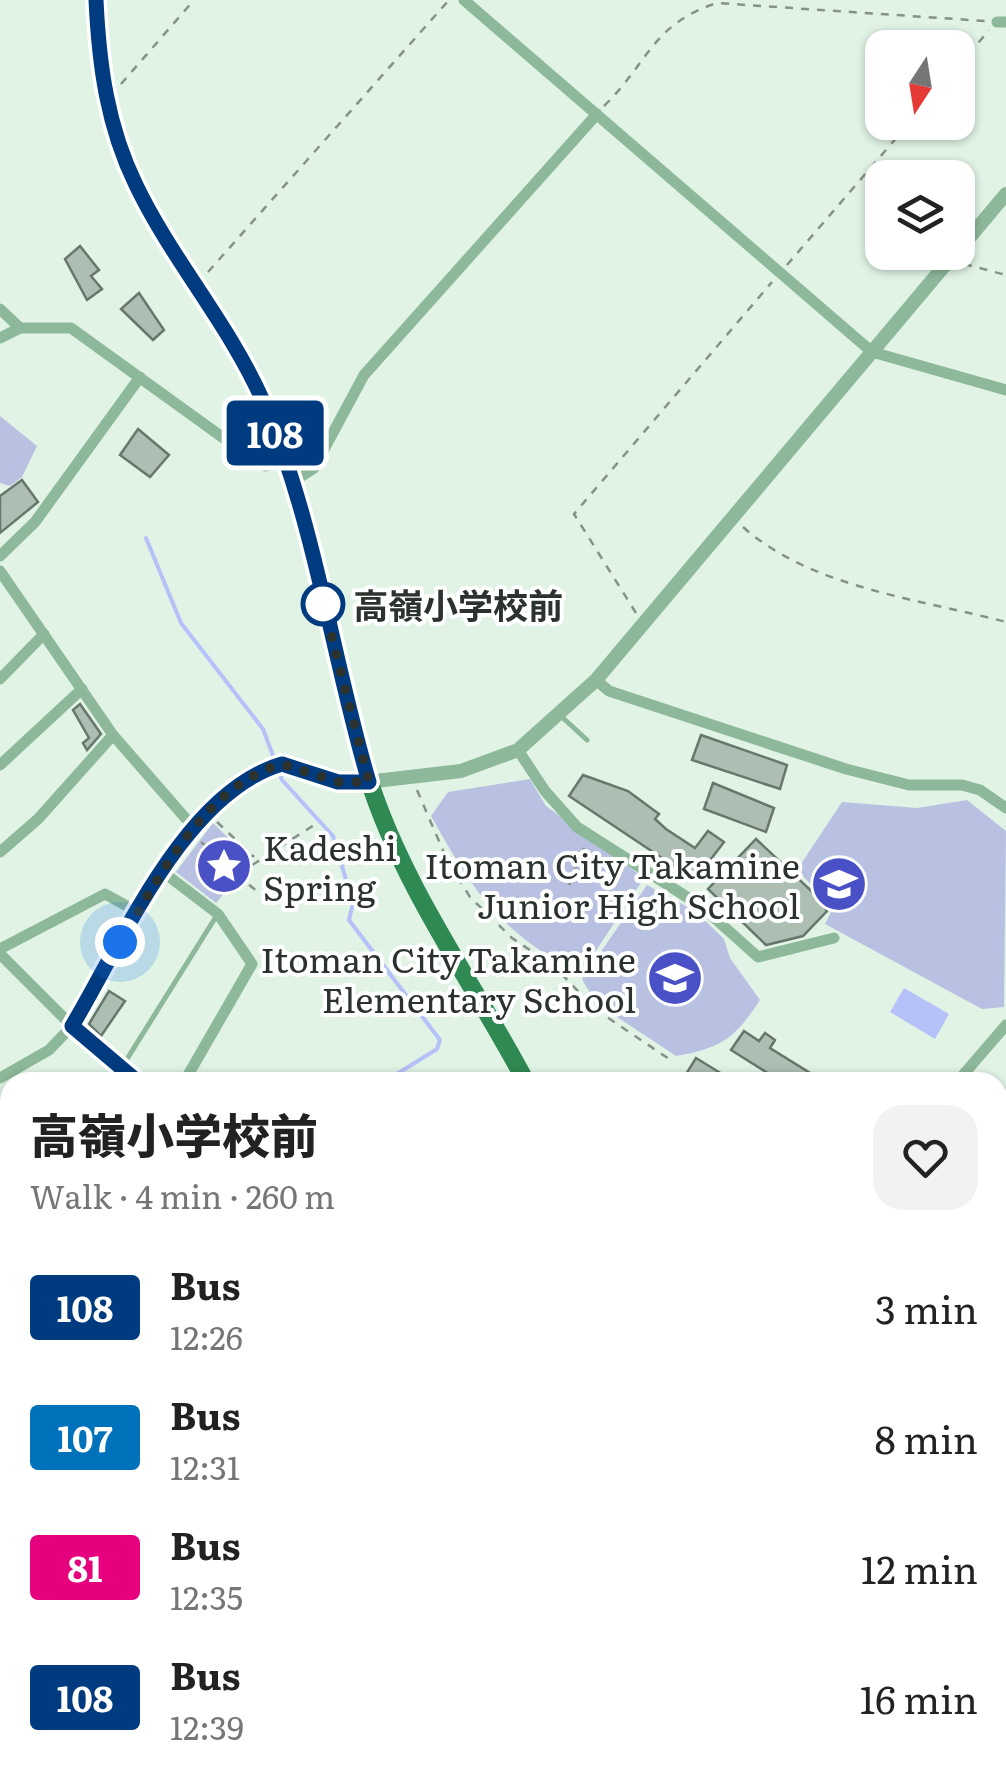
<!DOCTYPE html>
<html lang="en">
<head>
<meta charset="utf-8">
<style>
  body { margin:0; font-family:Literata,"Noto Sans JP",serif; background:#f2f2f2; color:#222; height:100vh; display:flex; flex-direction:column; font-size:38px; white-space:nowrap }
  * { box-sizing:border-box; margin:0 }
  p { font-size:32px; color:#767676 }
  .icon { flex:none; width:55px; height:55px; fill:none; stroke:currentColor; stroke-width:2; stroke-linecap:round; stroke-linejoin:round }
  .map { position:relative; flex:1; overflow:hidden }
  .side { position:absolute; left:0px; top:1072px; width:1008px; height:712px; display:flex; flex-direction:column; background:#fff; border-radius:30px 30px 0 0; box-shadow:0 2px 8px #0004 }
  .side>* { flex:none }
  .badge { padding:0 20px; border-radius:8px; font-size:35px; line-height:65px }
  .needle { width:65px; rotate:192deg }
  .controls { position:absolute; left:865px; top:30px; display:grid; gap:20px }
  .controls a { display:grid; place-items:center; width:110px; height:110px; border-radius:20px; background:#fff; box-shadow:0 2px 8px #0004; font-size:50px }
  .you { position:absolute; width:50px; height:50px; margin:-25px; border:8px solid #fff; border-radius:50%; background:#1a73e8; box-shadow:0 0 0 15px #1a73e833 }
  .map>.badge { position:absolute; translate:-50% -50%; box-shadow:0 0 0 5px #fff }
  .round { display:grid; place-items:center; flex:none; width:105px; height:105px; border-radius:30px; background:#f2f2f2 }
  .headline { display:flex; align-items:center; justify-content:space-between; height:170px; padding:0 30px }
  h1 { font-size:48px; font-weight:800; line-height:75px }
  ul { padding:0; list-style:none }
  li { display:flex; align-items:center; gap:30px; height:130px; padding:0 30px }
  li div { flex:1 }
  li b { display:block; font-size:38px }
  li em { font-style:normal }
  li .badge { min-width:110px; font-weight:700; text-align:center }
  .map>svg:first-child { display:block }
</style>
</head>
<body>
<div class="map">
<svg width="1006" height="1784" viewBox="0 0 1006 1784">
  <rect width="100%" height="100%" fill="#e0f3e5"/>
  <path fill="#b9c1e3" d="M0,416l37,30 -15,31 -12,9 -10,-3z
    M530,779l16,27 98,72 -64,97c-82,-46 -104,-79 -149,-159l17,-24z
    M967,800l39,31 -2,176 -22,2 -157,-85 8,-16 -36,-38 45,-68 75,6z
    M213,823l38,37 -35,43 -40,-31z
    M647,885l48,26 29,28 6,19 30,42c-25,38 -38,48 -84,56l-62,-41 -21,-17 -11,-19z"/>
  <path fill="#b5c1f9" d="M904,988l45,26 -14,25 -45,-27z"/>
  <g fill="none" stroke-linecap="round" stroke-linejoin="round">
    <path stroke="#b5c1f9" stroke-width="4" d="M146,538l35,85 82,106 12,32
      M278,770l4,10 51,56 20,67 -4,17 91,120 -3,9 -53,33"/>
  </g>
  <path fill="#adbfb2" stroke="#67776b" stroke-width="2.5" d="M80,246l19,24 -8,6 11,13 -15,11 -22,-41z
    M139,293l25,37 -11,10 -32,-31z
    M138,429l31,26 -19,22 -30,-22z
    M22,480l16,22 -38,31v-37z
    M80,704l21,30 -14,16 -4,-7 6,-5 -16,-28z
    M701,735l86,30 -7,24 -88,-29z
    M583,775l45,16 31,23 -4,5 11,10 29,19 13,-17 16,11 -29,38 -126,-84z
    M713,783l61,25 -8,24 -62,-23z
    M756,839l64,60 7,12 -24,25 -37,9 -58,-56z
    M109,991l16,10 -24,35 -12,-12z
    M744,1031l15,10 6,-8 10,7 -5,8 40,25 -6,9h-22l-51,-32z
    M696,1058l39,24 -52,-3z"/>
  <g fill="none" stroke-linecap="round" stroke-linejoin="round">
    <path stroke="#859289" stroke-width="2.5" stroke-dasharray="8 8" stroke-linecap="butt" d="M958,67l31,-37
      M121,84l73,-84
      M604,106c45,-44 48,-82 113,-103l268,18
      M964,264l42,11
      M787,265l123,-143
      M208,272l241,-272
      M743,527c69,61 176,72 263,95
      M636,613l-62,-99 198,-232
      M417,790l31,72 22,35 42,41 43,29 40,42 77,52
      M217,822l37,35
      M201,842l36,30 6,-1 71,-46
      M238,873c23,28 40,28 75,23
      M569,885l16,-40
      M998,1278l8,-11
      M998,1466l8,8"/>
    <path stroke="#8db899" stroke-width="5" d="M562,717l25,23
      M122,1067l95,-152"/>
    <path stroke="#8db899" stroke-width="11" d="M464,0l408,352 134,38
      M997,22h9
      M0,309l20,19
      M0,338l20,-10h51l183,132 12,6 19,-5
      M292,482l22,-14 50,-93 233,-261
      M0,556l35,-34 105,-145
      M0,571l113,164 81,93
      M0,679l44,-45
      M596,680l13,11 237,78 63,16h53l18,5 26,18
      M518,750l27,41 32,36 124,79 57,51 76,-19
      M0,765l82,-76
      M0,852l38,-33 75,-84
      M163,872l55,42 34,50 -68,118
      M0,949l105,-55 33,18
      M0,954l72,72 -23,24 -49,28
      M957,1082l49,-57
      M0,1332l10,-7
      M0,1419l10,-2
      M998,1486l8,6
      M0,1564l10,19
      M998,1608l8,-20
      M0,1705l10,-3
      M998,1719l8,1
      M99,1775l7,9
      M387,1775l18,9
      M324,1784l4,-9
      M579,1784l4,-9
      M783,1784l2,-9"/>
    <path stroke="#8db899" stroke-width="14" d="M958,251l48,-57
      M138,1082l-66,-56c50,-82 111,-233 209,-261l69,19 111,-13 57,-21 78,-70 360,-428"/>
    <path stroke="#2f8952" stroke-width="18" d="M96,0c3,64 11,126 39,184 37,75 93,139 127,216 54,120 67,255 107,380 35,109 104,202 157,302
      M894,1775l6,9"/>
  </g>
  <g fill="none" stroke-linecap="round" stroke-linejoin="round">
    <g stroke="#fff" stroke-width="22">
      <path id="line" d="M96,0c3,64 11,126 40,185 36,75 93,139 127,216 52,120 69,256 106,381h-31l-56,-18c-99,29 -161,181 -210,262l66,56"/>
    </g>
    <use href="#line" stroke="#003b80" stroke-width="15"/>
    <path stroke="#2c332e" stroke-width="10" stroke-dasharray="0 18" d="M120,942c40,-65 83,-155 162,-178l56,18h31l-49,-191 3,13"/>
  </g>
  <defs>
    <g id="sight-disc" transform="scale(2.875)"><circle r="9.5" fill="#4a51c6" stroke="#fff"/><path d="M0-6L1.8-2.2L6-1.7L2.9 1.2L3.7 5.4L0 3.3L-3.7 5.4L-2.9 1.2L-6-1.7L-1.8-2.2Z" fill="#fff"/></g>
    <g id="school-disc" transform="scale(2.875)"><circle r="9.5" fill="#4a51c6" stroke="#fff"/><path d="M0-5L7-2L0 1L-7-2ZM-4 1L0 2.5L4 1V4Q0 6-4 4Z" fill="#fff"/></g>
  </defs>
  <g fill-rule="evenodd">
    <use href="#sight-disc" x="224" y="866"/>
    <use href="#school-disc" x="839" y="884"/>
    <use href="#school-disc" x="675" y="978"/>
  </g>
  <circle fill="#fff" stroke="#003b80" stroke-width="5" cx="323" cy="604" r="20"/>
  <g text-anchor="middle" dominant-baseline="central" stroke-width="8" stroke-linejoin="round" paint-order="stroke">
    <g font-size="35" font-weight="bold" fill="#2c332e" stroke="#fff" text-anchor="start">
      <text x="353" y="604">高嶺小学校前</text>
    </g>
    <g font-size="35" fill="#2c332e" stroke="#fff" text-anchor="end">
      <text x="263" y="846" text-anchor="start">Kadeshi<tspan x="263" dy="40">Spring</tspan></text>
      <text x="800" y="864">Itoman City Takamine<tspan x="800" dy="40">Junior High School</tspan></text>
      <text x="636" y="958">Itoman City Takamine<tspan x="636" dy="40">Elementary School</tspan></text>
    </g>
  </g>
</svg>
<div class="controls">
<a><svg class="needle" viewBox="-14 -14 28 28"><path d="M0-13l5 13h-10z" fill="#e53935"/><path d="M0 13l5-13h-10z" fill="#767676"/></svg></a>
<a><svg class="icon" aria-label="layers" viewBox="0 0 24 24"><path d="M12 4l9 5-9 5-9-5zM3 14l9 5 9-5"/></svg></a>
</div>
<div class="you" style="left:120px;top:942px"></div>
<b class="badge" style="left:275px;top:433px;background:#003b80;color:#fff">108</b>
<section class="side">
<div class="headline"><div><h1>高嶺小学校前</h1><p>Walk · 4 min · 260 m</p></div><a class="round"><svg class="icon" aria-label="heart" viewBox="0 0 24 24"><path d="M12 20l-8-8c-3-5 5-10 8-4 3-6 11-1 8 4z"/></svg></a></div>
<ul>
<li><span class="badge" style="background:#003b80;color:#fff">108</span><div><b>Bus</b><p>12:26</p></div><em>3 min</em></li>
<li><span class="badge" style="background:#0072bc;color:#fff">107</span><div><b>Bus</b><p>12:31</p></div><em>8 min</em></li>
<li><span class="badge" style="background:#e6007e;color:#fff">81</span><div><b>Bus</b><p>12:35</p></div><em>12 min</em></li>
<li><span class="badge" style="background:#003b80;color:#fff">108</span><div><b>Bus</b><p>12:39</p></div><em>16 min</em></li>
</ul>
</section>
</div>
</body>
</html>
